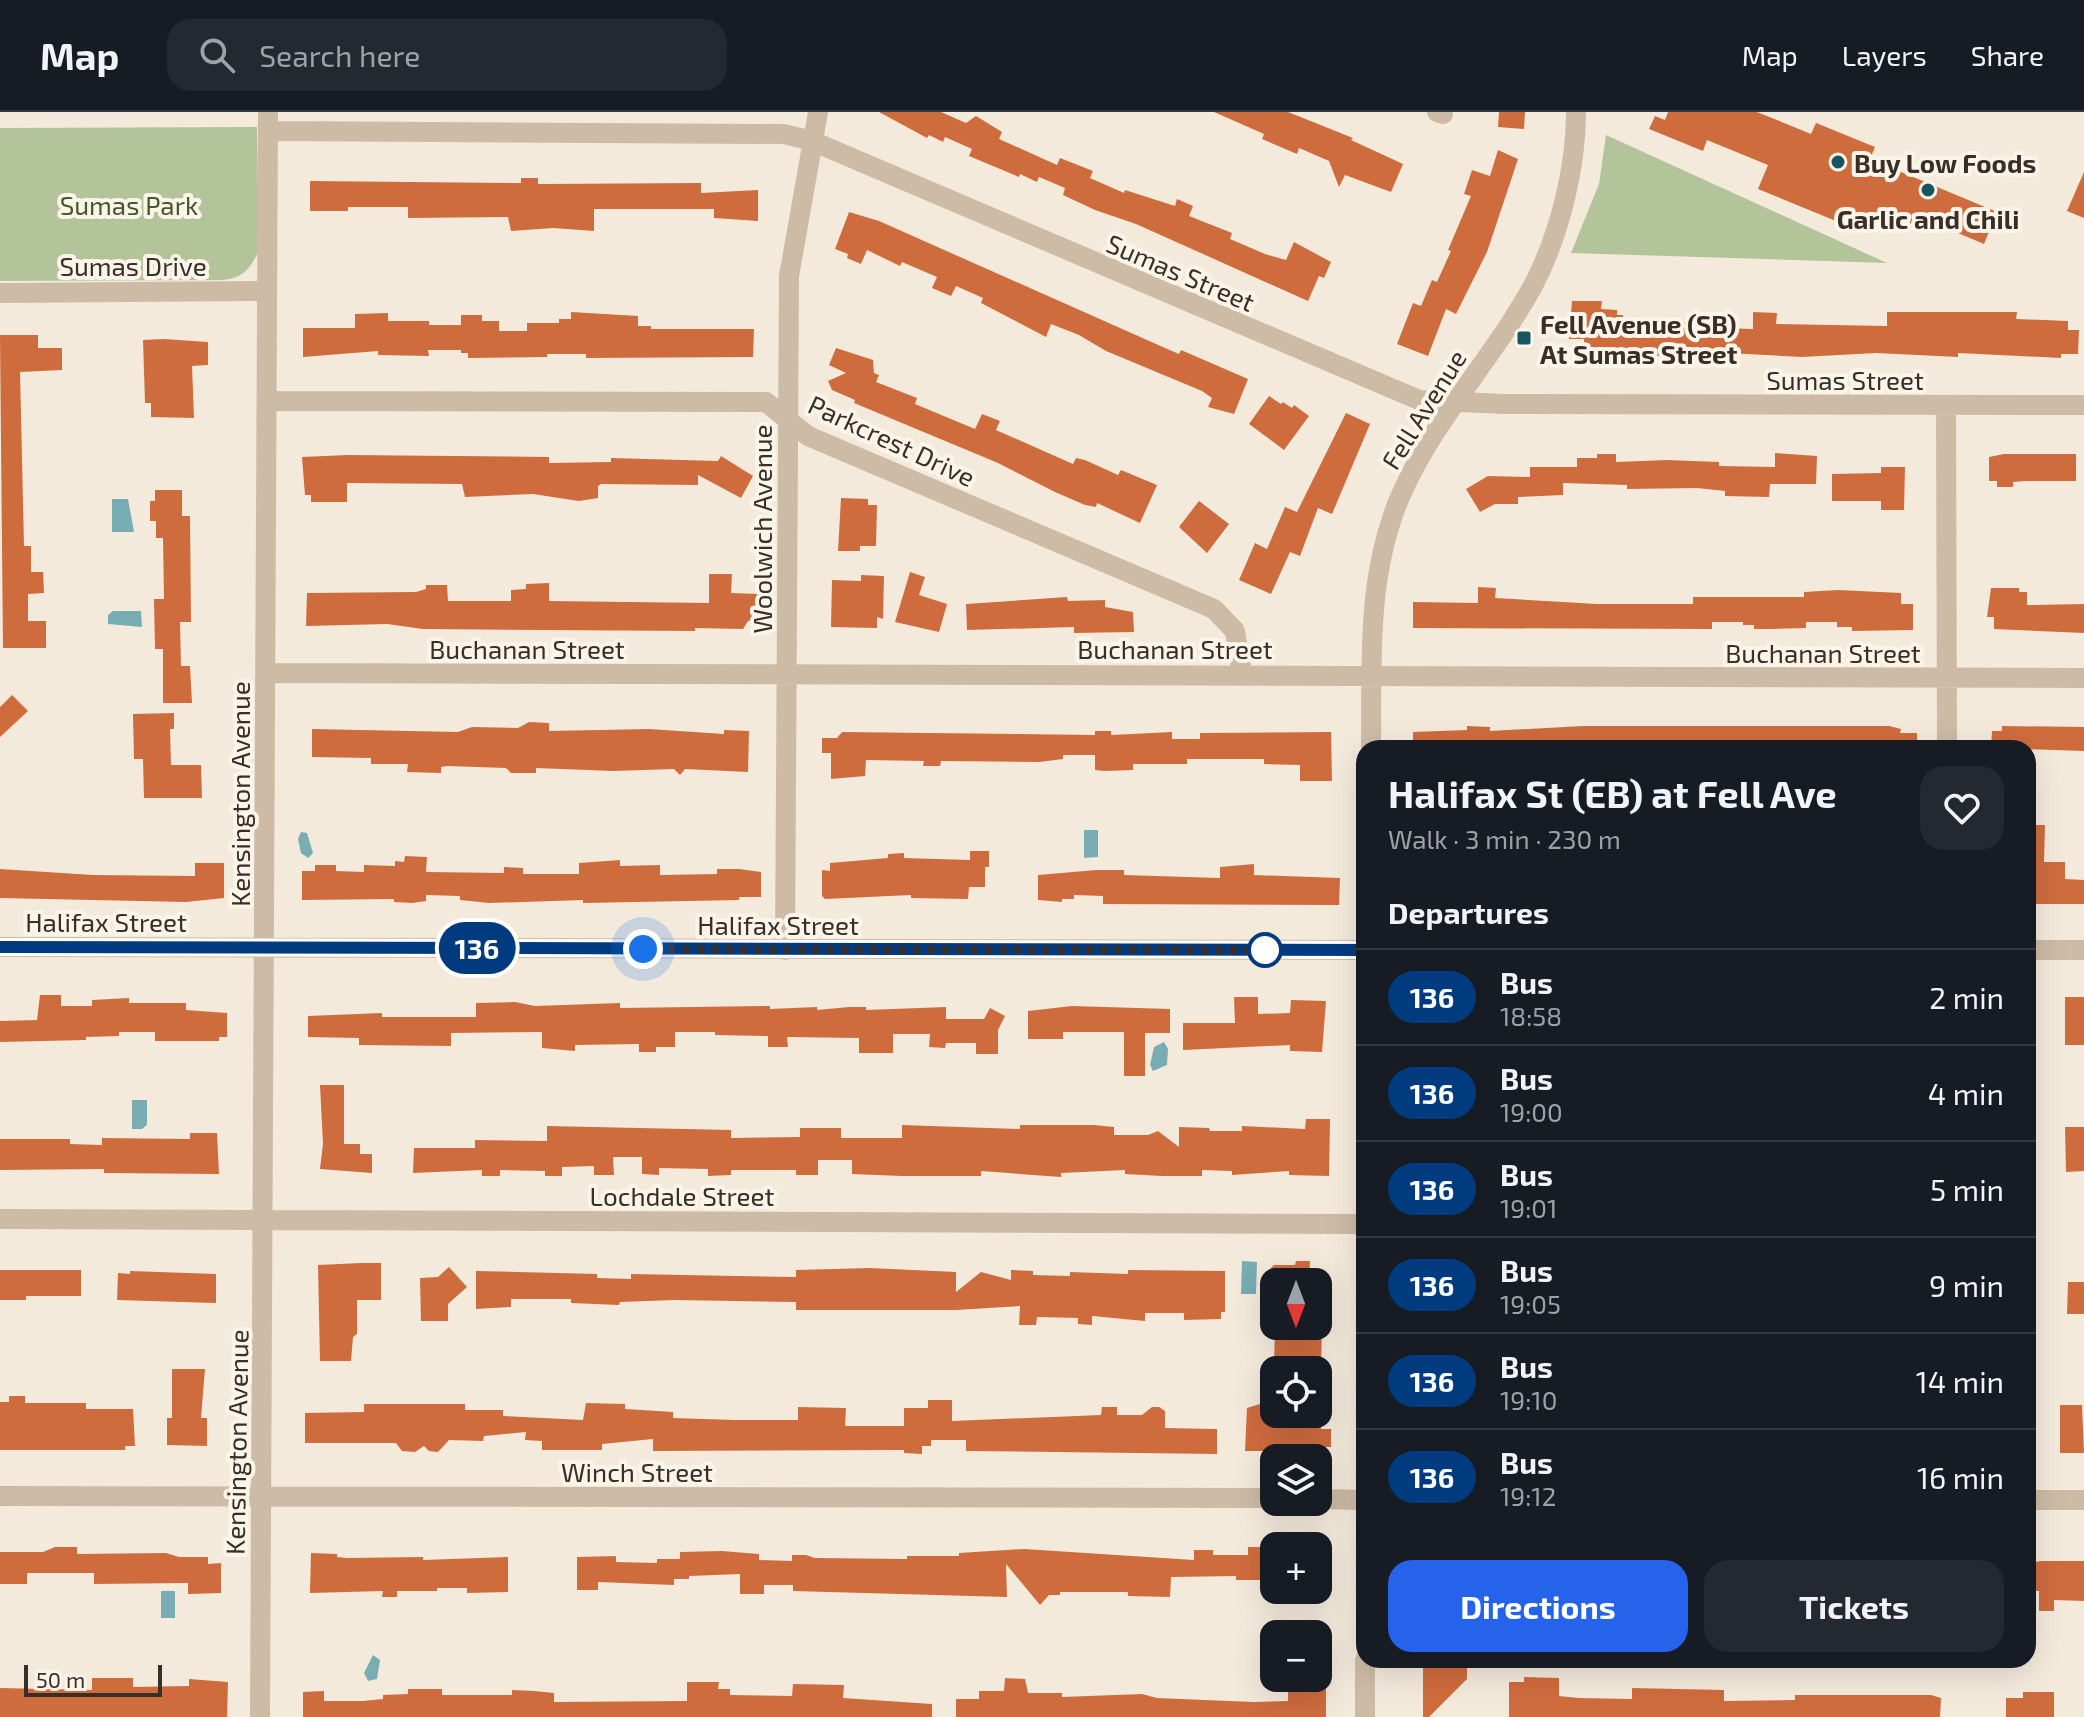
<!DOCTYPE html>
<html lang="en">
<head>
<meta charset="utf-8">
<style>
  body { margin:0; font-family:"Exo 2",sans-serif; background:#242831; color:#f1f3f6; height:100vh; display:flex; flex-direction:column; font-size:30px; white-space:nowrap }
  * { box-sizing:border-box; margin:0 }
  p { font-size:26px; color:#9ea1a6 }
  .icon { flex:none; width:44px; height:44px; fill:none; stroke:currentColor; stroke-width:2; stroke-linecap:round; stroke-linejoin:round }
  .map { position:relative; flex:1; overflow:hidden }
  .details { position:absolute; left:1356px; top:628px; width:680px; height:928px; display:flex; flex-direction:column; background:#171b24; border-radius:24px; box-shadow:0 8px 32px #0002 }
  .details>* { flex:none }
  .badge { padding:0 16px; border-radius:26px; font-size:28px; line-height:52px }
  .needle { width:52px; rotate:180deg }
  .tools { position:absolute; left:1260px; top:1156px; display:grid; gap:16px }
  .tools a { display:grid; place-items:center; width:72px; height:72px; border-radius:16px; background:#171b24; box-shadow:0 8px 32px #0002; font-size:40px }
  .scale { position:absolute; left:24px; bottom:20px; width:138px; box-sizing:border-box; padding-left:8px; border:4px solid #392e28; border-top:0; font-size:22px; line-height:28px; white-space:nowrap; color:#392e28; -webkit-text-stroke:6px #fbf4e8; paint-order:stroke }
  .you { position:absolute; width:40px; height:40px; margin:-20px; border:6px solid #fff; border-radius:50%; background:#1a73e8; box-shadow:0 0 0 12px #1a73e833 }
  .map>.badge { position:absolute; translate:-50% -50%; box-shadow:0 0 0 4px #fff }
  h2 { padding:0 32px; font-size:30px; line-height:72px }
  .round { display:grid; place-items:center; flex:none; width:84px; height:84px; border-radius:24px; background:#242831 }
  .head { display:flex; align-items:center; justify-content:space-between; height:136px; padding:0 32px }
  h1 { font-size:38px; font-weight:700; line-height:60px }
  .cta { display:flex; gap:16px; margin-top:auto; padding:16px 32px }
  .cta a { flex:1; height:92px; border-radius:24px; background:#2563eb; color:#fff; font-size:32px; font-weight:700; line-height:92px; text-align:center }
  .cta a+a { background:#242831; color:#f1f3f6 }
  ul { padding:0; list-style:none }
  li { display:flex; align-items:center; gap:24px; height:96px; padding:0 32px; border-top:2px solid #363941 }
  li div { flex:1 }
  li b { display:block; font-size:30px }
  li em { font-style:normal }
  li .badge { min-width:88px; font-weight:700; text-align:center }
  header { display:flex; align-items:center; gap:48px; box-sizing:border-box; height:112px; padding:0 40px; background:#171b24; border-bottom:2px solid #363941 }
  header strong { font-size:38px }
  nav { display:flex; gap:44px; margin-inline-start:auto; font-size:28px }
  .search { width:560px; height:72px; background:#242831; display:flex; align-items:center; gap:20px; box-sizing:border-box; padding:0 28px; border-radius:24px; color:#9ea1a6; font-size:30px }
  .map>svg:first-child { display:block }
</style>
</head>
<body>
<header>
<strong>Map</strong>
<div class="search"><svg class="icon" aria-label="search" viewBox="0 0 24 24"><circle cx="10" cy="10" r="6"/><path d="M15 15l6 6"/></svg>Search here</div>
<nav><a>Map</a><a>Layers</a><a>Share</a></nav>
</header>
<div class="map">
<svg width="2084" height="1605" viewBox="0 0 2084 1605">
  <rect width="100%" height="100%" fill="#f4eadc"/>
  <path fill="#b3c49a" d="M257,15l2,124c-10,18 -14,26 -36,29l-223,1v-153z
    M1606,23l281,128 -316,-10 28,-69z"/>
  <path fill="#78adb3" d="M112,387h16l6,33h-22z
    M113,499h28l1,16 -34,-3v-9z
    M1084,718h14v27l-14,1z
    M301,720l6,1 6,20 -5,5 -7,-5 -3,-14z
    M1164,930l4,7 -1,16 -14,6 -3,-6 4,-18z
    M132,988h15v25l-5,4h-10z
    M1242,1149l15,1 -1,32h-15z
    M161,1479h14v27h-14z
    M373,1543l7,5 -3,19 -9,2 -4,-8z"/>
  <path fill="#cf6c3e" d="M879,0h62l25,11 10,-7 26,16 -3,7 58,26 3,-7 33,13 -3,7 34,15 1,-3 50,16 2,-7 16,7 -4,10 43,17 -2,6 35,15 21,6 8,-18 37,20 -7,16 -5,-2 -11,25 -172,-77 -41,-14 -32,-15 2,-7 -26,-11 -2,5 -17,-8 -1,3 -50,-21 3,-7 -27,-12 -2,5 -14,-7 -2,3z
    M1214,0h74l65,26 -2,2 52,24 -12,28 -46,-17 -6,12 -10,-26 -30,-13 -2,6 -35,-15 2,-5z
    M1499,0h26l-1,17 -26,-2z
    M1668,0h89l54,22 5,-11 59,24 -5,12 127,53 -13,32 -57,-24 -5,12 -48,-20 -9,21 -107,-44 10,-24 -61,-25 -4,11 -54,-22 6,-13 10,4z
    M1498,38l20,9 -31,93 -31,62 -10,-5 -18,47 -31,-12 16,-41 8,3 11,-26 5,2 14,-31 -3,-1 23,-54 -7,-2 8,-24 18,6z
    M2084,60v46l-17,-7z
    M521,66h17v6l163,-1v10l57,-3v31l-44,-3v-9h-120v22l-41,-3 -42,3 -3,-14 -100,1v-11h-60v4h-38v-30l211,2z
    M849,100l30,9 286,127 14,6 2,-4 67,29 -14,35 -26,-7 4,-9 -10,-7 -96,-40 -27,-16 -28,-11 -5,13 -65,-34 2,-5 -27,-12 -5,10 -19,-8 5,-11 -35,-15 -2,4 -33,-16 -6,14 -14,-6 1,-4 -13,-5z
    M1572,189h30l-1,8 16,1v5h6v5l102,3 -1,5 29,1v-17l24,1 -1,11 111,2v-14h130l-1,7 52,2v9h11l-1,24h-17v4l-103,-5v4l-82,-4 -74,4 -94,-5v4h-107v-5h-17v-12h-15z
    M571,200l67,4v10h13v3h103l-1,28 -167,1v-4h-39v3l-79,1v-5h-7v-3h-33l1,6 -51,-1v-4l-75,6v-29h52v-14l33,-1v8h41v4h32v-10h21v6h17v10h28v-8h32v-4h12z
    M0,223h38v13h24v22l-42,2 4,174h7v26h12l1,21 -16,1v27h18v27h-43z
    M164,227l44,3v23l-16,1 2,52 -43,-1v-14h-6l-2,-63z
    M836,236l37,12 1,13 5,2 -3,7 41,16 -2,6 60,25 7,-15 18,7 -4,9 77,34 3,-6 9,2 33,15 3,-5 36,15 -17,38 -43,-20 -1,4 -11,-2 -30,-13 -57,-29 -144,-60 1,-3 -23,-10 -4,-9 18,-8 -17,-8z
    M1269,284l12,8 2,-2 9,6 2,-3 15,11 -25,34 -35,-26z
    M1346,301l24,11 -38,90 -14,-6 -18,48 -10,-4 -19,42 -32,-14 16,-37 12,6 18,-42 12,5z
    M1775,341l42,3 -1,28h-46l-1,13 -44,-1v-5l-28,-3 -70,1v-4l-64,-2v12l-45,2v7h-23l-15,8 -14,-23 22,-13 42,1v-10h47v-9h20v-4h19v8l51,-2 52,2v4l56,1z
    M2004,342h72v27h-51l-12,1v5h-16v-6h-8v-24z
    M347,343l202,2v6l62,-1v-4l107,3 3,-5 32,20 -12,22 -43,-23v10l-97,-1 -3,2v12l-19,3 -46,-7 -68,3 -3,-13 -115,-1v19h-36v-7h-6l-3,-38z
    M1881,355h24l-1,43h-23v-9h-49v-27l49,-1z
    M155,378h27v26h8l1,106h-11l1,44h9l2,37h-29v-54h-8l-1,-50h10l-1,-61h-7v-17h-6v-20h5z
    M841,386l27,1v6h9l-1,41h-16v5h-22z
    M1199,389l30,23 -22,29 -28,-26z
    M910,460l15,5 -6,18 28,9 -8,28 -44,-10z
    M709,462h23l-1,19 26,1v27h-9l-5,8 -48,-1v3l-272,-2 -36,-5 -81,2 1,-33 109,-1 10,-3v-4h21l1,16h63v-11l15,-1v-5l23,-1v18l160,2z
    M861,463l23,1 -1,43 -6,-2v11l-46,-1 1,-47 29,1z
    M1478,475l18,1 -1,10 102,6h96v-7h111v-5l34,-2 63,3v11h12v26l-61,1v-4h-15v-5h-31v6l-33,1h-19v-4h-11v-3h-31v7l-299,-1v-26l65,1z
    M1991,476h28v4h8v13l57,-1v29l-90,-4v-12h-7z
    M1067,485l1,4 37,-1v7l28,5 1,20 -60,1v-6l-107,3 -1,-26z
    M12,583l16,16 -28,26v-30z
    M174,601v16h-4l1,36h30l1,33h-58l-1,-39h-9l-1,-45z
    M529,610l20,1v8l100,-2 75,5v-4l25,1 -1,41 -63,-3 -5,6 -6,-6 -61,2 -77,-3v5h-25l-5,-5 -59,-2 -6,1v6l-34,-1 1,-8h-37v-6l-59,-1v-28l146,3 14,-5 46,1z
    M1467,614l23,1v4l93,-5h306l12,3 -1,4h17v15h-504v-16l54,-2z
    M2002,614l82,1v24l-93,-3 1,-17h10z
    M1095,619h16v4l61,-3v7h28v-6l131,-1 1,49h-32v-16l-36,-1v-5h-77v5h-54v6l-28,1 -10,-1v-15h-32v4l-24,3 -98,-1 -1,5h-17l1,-5 -58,-1 -1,16 -34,3v-26h-9v-15h15l5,-6 253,3z
    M2028,713h17l-1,37h21v17l19,1v24h-56z
    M970,739h19v16h-4v20h-16l-1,12 -57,-1v-3l-86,4 -3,-3v-26l8,1v-8l58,-5v-4l16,-1v5l66,2z
    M405,744l22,1 -1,15 78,1v-6l19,1v6h56v-11l41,-3v6l40,-1v10l57,-1v-5h22l22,3v25h-22v3l-156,3v-3l-94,3 -29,-3v-4l-34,-1v6l-14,2 -18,-1v-3l-92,1v-29h13v-6h21v6l28,1v-7l31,1v-5l9,1z
    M195,751h29v35l-38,4 -186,-4v-29l93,6 102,1z
    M1254,752v11l86,3 -1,27 -236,-1v-8l-29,-1v4h-12v3l-24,-2v-25l58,-5h28v5l96,3v-11z
    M40,883h21v11h31v-6l37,-2v5h57v7l41,3v24h-8v4h-64v-9h-36v4l-33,1v3l-86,2v-21l37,-1z
    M1234,885h24v17l32,-1 1,-13 35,1 -4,51 -32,-1v-6l-107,5v-27h52z
    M2065,885h19v48h-19z
    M515,890l20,4 85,-3v5l150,-2v3l47,-2v3l32,-3h17v3l80,-3v12h38l6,-11 15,8 -7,14v24h-22v-11h-30l-1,5 -16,-1 1,-13h-37v19h-34v-15l-72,-1 1,10h-20v-11l-53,-1v-3h-40v15h-19v5h-17v-8l-64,1v6l-33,-3v-16l-91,1v13l-92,-1v-7l-51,-1v-21l74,-3v4h94v-14z
    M1072,894l98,3v24h-25v43h-21v-44h-61v7h-35v-28z
    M320,973h24v59h16v10h12v19l-52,-4 3,-25z
    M1306,1007h24l-1,57 -40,-1v-4l-57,4v-4l-30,-1v6h-40l-37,-2v-4l-64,3v4l-80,-6v5h-79l-50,-2v-14h-34v15h-22v-5h-65v5l-23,1v-7l-49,-1v7l-17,-1v-17h-29l1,18h-20v-9l-32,1v9h-17v-5l-45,-1v6h-18v-6l-69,3 1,-25h61v-8l72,1v-15l184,4v8l69,-1v-9h41v10h61v-13l118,4v-4h74l20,2v8h34l10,-4 21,16v-20l30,1 1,3h32v-5l63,3z
    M2065,1015h19v44l-18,1z
    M190,1021h27l2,41 -115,-1v-4l-104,1v-31h70v5l32,1v-7l88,1z
    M1296,1149h14l-1,21h-40v-12l5,-5h21z
    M361,1151h20v37h-24v34l-4,3 -2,24h-31l-2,-96z
    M449,1155l18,20 -19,17v17h-27l-1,-43 18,-1z
    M870,1156l86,4v20l25,-20 30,8v-10l22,1v4l37,1v-4l58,2v-4l97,1v41h-4v7l-37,1v-7h-39v8l-53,-5v9l-14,-1v-6l-41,-1 -1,8h-17l1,-19 -64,4h-160v-8l-121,-2 -55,2 -1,3 -48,-2v-4h-60v8l-35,2v-38l121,3v4l34,1v-5l165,3v-7z
    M0,1158h81v26h-55v4h-26z
    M130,1159l86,3v29l-99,-3 1,-27 12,1z
    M2068,1170h16v32h-17z
    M1275,1214h47l-1,43h-42l-5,-4z
    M172,1257h33l-4,49h6v28l-40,-1v-27h5z
    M9,1284h16v7h61v6h47l2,37h-10v4h-125v-48h9z
    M928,1288h24v21l149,-6 1,-8h15v8h25l10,-8h7l6,4v17l52,1v25l-251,-3v-11h-35v6h-9v8l-18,-1v-3l-251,1v-12l-51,5v6h-60v-9l-17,-1 1,-8 -42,4 -1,5 -34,-1 -11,12 -9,-1 -5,-5 -9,6 -13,-1 -6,-8h-91v-30l59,-1v-8h101v6h38v6l80,4 3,-17 39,1v5l48,3v6l62,2h63v-13l48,1 -1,18h59v-18h24z
    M1260,1292l14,10h48l-1,15h10v18h-5v4h-81l2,-43z
    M2060,1293h22l2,48h-24z
    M55,1435h22v7l89,-1 13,4h29v7l13,-1v30l-33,1v-11l-94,1v-11h-67v11h-27v-32h43z
    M1248,1435h15v6h11v27h-38v-4l-65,1 -1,20 -42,-1v-4h-68v3h-11l-9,10 -34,-41 1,33 -214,-6v-6h-29v9h-24v-20l-51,2v3h-15v6l-76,-3v8h-21v-33l39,-1v6l41,1v-4h23v-7l42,-1 37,3v6l33,1v-6h14l9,3 92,1v-3h52v-3l65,-4 170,11v-10h19v5h35z
    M1318,1438h14v41h-14z
    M311,1441l26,1v3l10,1 76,-1v3l85,-3v35l-41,1v-5h-30v3h-40v6h-15l1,-6 -73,2z
    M2041,1449h43v40l-30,-1v11h-15v-20h-11v-28z
    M1423,1548h44v19l-38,38h-6z
    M1524,1565l35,1v18l20,2 53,1v-11l92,2v11l71,-1v-5h136l10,3 -1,19h-431v-35h15z
    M92,1566h41v9l56,-1v-7l39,3 -1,35h-227v-29l92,2z
    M1005,1566l20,1 3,14h34v4l80,-3 15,4 97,4 34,-1v-16l21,1v-7h17v38h-370v-18h23v-8h25z
    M687,1570h32l-1,7h12v6l62,1 1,-12 51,1 -1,13 89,6v13h-629v-25l21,-1v10h39l20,-2v-4l25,-1v-5h34v6h70v-5l22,1 20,2v9l133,-1z
    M2023,1580h31v25h-48v-19h17z"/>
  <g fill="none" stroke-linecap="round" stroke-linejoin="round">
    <path stroke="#cdbba6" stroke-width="20" d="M1437,0l6,2
      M268,19l516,3 28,7 607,259 84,4 581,1
      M0,181l267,-2
      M267,289l499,1 42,34 406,173 21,22 7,43
      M1946,294l1,342
      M266,561l1818,5
      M1371,636c1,-85 -5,-171 29,-251 34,-79 95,-140 135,-215 25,-50 41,-114 41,-170
      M0,835l1364,3
      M785,838l4,-674 29,-164
      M2028,838h56
      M0,1107l1364,5
      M0,1384l1274,2
      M1318,1387l46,1
      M2028,1388h56
      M1365,1548v57
      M260,1605l8,-1605"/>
  </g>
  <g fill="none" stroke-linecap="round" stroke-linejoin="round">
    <g stroke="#fff" stroke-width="18">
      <path id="line" d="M0,835l1364,3"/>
    </g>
    <use href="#line" stroke="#003b80" stroke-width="12"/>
    <path stroke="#392e28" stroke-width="8" stroke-dasharray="0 14.4" d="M643,837l622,1"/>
  </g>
  <g fill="#1a545e" stroke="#fbf4e8" stroke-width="3">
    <circle cx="1838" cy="50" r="8"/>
    <circle cx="1928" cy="78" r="8"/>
    <rect x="1516" y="218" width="16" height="16" rx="4"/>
  </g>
  <circle fill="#fff" stroke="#003b80" stroke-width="4" cx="1265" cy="838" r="16"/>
  <g text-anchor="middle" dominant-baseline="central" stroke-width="8" stroke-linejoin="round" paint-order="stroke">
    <g font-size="26" font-weight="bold" fill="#392e28" stroke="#fbf4e8" text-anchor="start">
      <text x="1854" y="50">Buy Low Foods</text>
      <text x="1928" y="106" text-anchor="middle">Garlic and Chili</text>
      <text x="1540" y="211">Fell Avenue (SB)<tspan x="1540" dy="30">At Sumas Street</tspan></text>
    </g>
    <g font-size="26" fill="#445929" stroke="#fbf4e8">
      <text x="129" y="92">Sumas Park</text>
    </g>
    <g font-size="26" fill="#392e28" stroke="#fbf4e8">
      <text x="133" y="153">Sumas Drive</text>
      <text transform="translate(1181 160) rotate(23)">Sumas Street</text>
      <text x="1845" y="267">Sumas Street</text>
      <text transform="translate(1423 297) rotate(-58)">Fell Avenue</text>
      <text transform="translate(892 328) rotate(25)">Parkcrest Drive</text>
      <text transform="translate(761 417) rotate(-90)">Woolwich Avenue</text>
      <text x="527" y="536">Buchanan Street</text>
      <text x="1175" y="536">Buchanan Street</text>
      <text x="1823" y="540">Buchanan Street</text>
      <text transform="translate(239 682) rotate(-90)">Kensington Avenue</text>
      <text x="106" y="809">Halifax Street</text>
      <text x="778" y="812">Halifax Street</text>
      <text x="682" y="1083">Lochdale Street</text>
      <text transform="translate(236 1330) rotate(-89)">Kensington Avenue</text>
      <text x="637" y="1359">Winch Street</text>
    </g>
  </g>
</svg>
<div class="tools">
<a><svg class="needle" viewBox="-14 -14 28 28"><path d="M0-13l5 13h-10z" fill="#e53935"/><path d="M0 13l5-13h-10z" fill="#9ea1a6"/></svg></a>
<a><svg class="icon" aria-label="locate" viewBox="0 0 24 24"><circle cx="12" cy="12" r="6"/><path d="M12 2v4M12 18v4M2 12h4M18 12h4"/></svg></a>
<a><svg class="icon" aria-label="layers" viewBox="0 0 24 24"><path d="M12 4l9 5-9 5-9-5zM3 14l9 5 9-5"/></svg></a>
<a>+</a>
<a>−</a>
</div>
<div class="scale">50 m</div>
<div class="you" style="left:643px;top:837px"></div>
<b class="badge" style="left:477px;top:836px;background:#003b80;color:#fff">136</b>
<section class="details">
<div class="head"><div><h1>Halifax St (EB) at Fell Ave</h1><p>Walk · 3 min · 230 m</p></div><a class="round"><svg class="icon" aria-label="heart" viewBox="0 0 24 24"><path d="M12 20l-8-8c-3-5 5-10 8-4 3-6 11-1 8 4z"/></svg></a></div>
<h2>Departures</h2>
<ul>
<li><span class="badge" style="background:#003b80;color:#fff">136</span><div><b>Bus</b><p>18:58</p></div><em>2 min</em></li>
<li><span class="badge" style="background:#003b80;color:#fff">136</span><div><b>Bus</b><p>19:00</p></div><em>4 min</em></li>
<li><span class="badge" style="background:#003b80;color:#fff">136</span><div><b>Bus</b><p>19:01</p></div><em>5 min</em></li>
<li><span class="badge" style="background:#003b80;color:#fff">136</span><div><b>Bus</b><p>19:05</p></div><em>9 min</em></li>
<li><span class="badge" style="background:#003b80;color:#fff">136</span><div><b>Bus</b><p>19:10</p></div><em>14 min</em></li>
<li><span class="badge" style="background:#003b80;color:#fff">136</span><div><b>Bus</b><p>19:12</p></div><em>16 min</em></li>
</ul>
<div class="cta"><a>Directions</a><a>Tickets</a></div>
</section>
</div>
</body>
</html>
